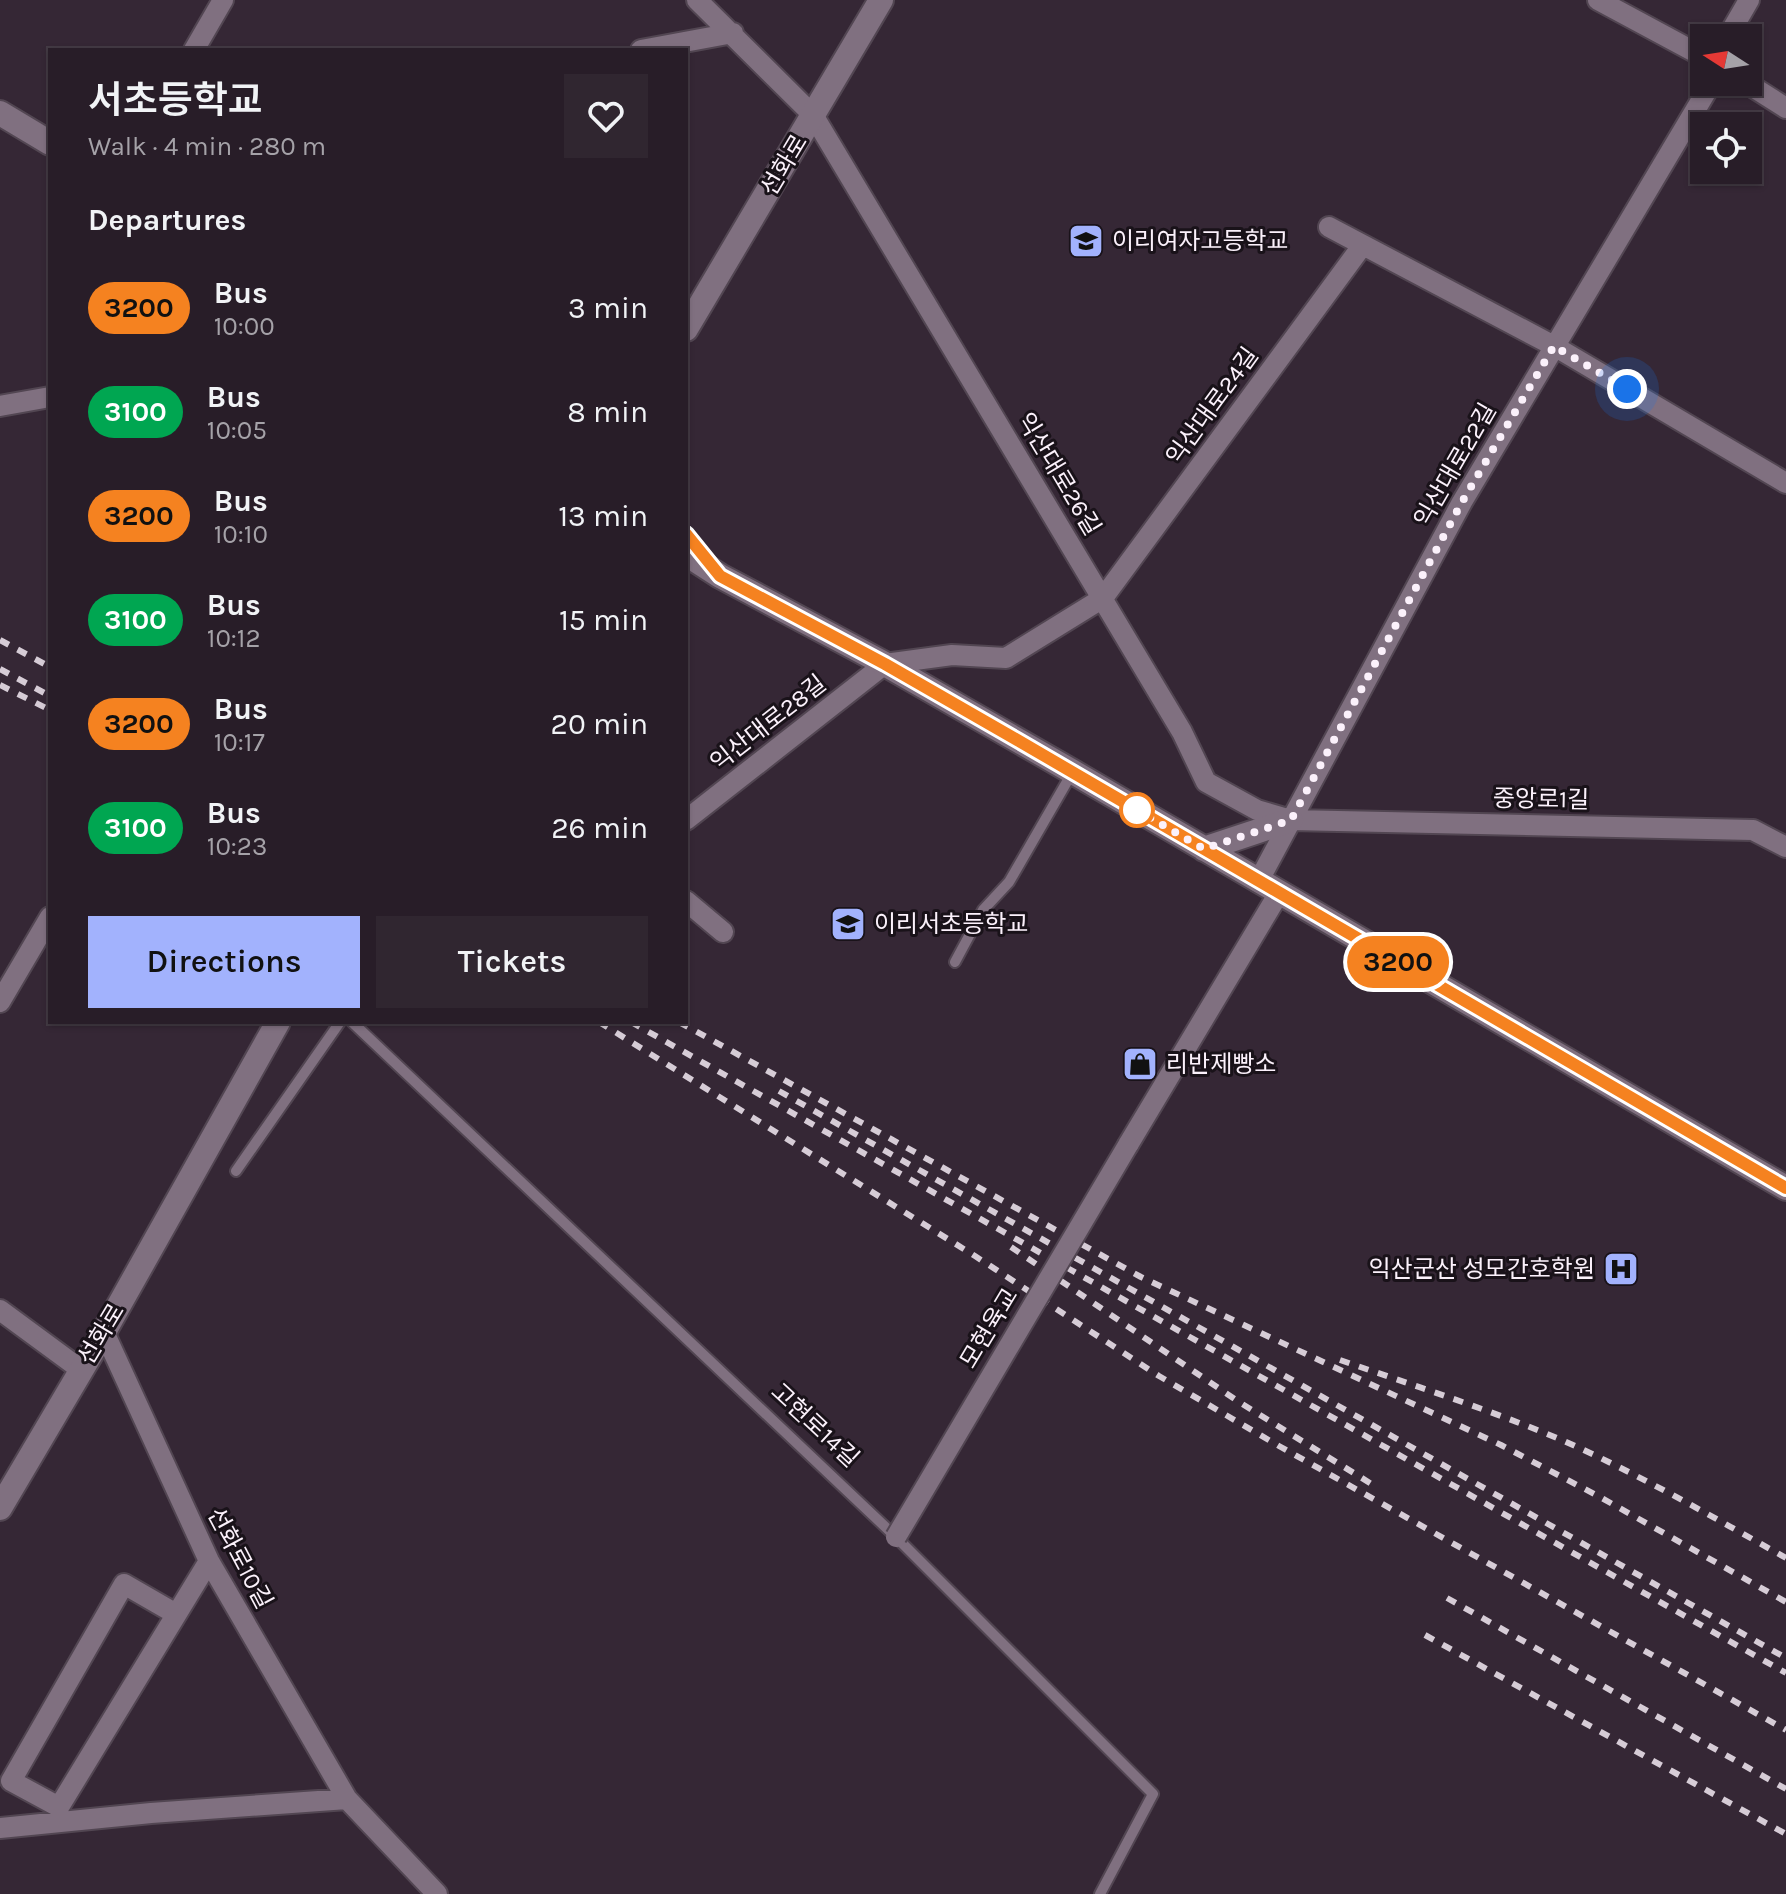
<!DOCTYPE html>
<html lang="en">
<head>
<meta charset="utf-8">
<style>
  body { margin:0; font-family:Karla,"Noto Sans KR",sans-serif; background:#302630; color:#f1f3f6; height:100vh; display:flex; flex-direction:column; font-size:30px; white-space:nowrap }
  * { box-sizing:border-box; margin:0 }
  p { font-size:26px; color:#a5a2a8 }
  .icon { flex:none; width:44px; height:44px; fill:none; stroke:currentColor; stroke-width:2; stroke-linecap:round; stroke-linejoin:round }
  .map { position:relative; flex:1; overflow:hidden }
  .side { position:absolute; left:48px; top:48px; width:640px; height:976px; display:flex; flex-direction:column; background:#281d28; border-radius:0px; box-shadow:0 2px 6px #0004,0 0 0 2px #443b45 }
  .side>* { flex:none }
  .badge { padding:0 16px; border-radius:26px; font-size:28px; line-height:52px }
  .needle { width:52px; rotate:282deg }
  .buttons { position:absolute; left:1690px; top:24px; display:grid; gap:16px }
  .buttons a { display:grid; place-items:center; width:72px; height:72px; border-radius:0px; background:#281d28; box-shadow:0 2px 6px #0004,0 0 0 2px #443b45; font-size:40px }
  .you { position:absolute; width:40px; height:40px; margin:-20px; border:6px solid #fff; border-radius:50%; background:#1a73e8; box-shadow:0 0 0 12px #1a73e833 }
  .map>.badge { position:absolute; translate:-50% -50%; box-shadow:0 0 0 4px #fff }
  h2 { padding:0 40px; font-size:30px; line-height:72px }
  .round { display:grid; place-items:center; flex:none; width:84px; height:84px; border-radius:0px; background:#302630 }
  .summary { display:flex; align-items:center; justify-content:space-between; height:136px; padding:0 40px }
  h1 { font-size:38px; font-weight:600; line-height:60px }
  .primary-button { display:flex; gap:16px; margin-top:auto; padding:16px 40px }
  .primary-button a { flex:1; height:92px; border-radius:0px; background:#a2b2fd; color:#111; font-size:32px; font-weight:600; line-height:92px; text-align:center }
  .primary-button a+a { background:#302630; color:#f1f3f6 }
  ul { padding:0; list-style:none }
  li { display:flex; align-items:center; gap:24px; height:104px; padding:0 40px }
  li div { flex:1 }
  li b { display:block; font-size:30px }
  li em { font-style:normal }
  li .badge { min-width:88px; font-weight:700; text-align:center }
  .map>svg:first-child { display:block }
</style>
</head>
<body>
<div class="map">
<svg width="1786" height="1894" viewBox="0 0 1786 1894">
  <rect width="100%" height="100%" fill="#352735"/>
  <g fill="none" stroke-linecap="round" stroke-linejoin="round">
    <g stroke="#524652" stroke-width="14">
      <path id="lane" d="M955,962l28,-52 26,-28 63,-109
        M352,1022l544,515 257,257 -53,100
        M236,1171l104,-149"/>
    </g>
    <g stroke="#524652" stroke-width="24">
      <path id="street" d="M697,0l116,115 369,617 24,50 51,28 34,10 462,10 33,17
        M1598,0l106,57
        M1727,38l22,-38
        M194,50l29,-50
        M641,50l92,-17
        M1745,82l41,26
        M1329,227l225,119 232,137
        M0,406l50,-9
        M686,820l199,-156 67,-9 54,3 97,-60 259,-352
        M1258,882l204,-380 250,-420
        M686,901l37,31
        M0,1002l50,-85
        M1128,1145l151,-252
        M0,1310l80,59
        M104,1332l105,229 138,238 90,95
        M176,1614l-52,-30 -113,197 48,26 150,-246
        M0,1828l151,-15 196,-14"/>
    </g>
    <g stroke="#524652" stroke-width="28">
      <path id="secondary" d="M0,113l50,30
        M686,329l195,-329
        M686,554l34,22 165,88 188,108 713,416
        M1204,849l87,-29
        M0,1508l104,-176 174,-310"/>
    </g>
    <use href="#lane" stroke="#807080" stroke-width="10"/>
    <use href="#street" stroke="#807080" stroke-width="20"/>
    <use href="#secondary" stroke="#807080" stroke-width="24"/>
    <path stroke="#d6ccd6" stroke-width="6" stroke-dasharray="10 10" stroke-linecap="butt" d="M0,640l50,27
      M0,669l50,27
      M0,685l50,25
      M599,1022l376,234 184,120 120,70 507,284
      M631,1022l1155,651
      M679,1022l462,255 360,168 99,52 186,105
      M779,1091l1007,567
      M1011,1247l228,155 139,86
      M1340,1360c75,26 151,50 224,81 76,34 149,76 222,117
      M1447,1598l339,191
      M1425,1635l361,199"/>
    <g stroke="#524652" stroke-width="24" stroke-linecap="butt">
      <path id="street-bridge" d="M896,1537l232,-392"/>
    </g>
    <use href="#street-bridge" stroke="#807080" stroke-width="20"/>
  </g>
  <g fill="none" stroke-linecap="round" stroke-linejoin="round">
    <g stroke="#fff" stroke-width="18">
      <path id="line" d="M686,534l34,42 165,88 134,77 767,447"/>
    </g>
    <use href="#line" stroke="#f58220" stroke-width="12"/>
    <path stroke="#fbf1fb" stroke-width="8" stroke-dasharray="0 14.4" d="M1137,810l-12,-7 79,46 87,-29 171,-318 92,-156 73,43"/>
  </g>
  <defs>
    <g id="school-square" transform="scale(1.8)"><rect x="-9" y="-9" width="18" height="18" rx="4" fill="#a2b2fd" stroke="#191219"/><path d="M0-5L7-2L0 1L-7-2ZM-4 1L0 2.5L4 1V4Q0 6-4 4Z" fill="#111"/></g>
    <g id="shop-square" transform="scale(1.8)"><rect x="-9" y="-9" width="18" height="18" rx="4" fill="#a2b2fd" stroke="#191219"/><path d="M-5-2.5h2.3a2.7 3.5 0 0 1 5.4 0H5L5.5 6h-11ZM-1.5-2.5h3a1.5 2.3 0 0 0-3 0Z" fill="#111"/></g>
    <g id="hospital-square" transform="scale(1.8)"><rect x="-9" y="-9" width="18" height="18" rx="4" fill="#a2b2fd" stroke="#191219"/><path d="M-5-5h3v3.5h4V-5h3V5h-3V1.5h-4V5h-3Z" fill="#111"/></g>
  </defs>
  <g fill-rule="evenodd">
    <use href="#school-square" x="1086" y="241"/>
    <use href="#school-square" x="848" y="924"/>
    <use href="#shop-square" x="1140" y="1064"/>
    <use href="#hospital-square" x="1621" y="1269"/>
  </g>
  <circle fill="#fff" stroke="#f58220" stroke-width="4" cx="1137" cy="810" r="16"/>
  <g text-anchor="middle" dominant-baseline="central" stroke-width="6" stroke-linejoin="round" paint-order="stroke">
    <g font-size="24" fill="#fbf1fb" stroke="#191219">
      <text transform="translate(784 165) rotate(-59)">선화로</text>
      <text transform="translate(1212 406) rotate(-54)">익산대로24길</text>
      <text transform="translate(1455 465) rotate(-60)">익산대로22길</text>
      <text transform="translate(1059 474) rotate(59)">익산대로26길</text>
      <text transform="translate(768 723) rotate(-38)">익산대로28길</text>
      <text transform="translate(1541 799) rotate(1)">중앙로1길</text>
      <text transform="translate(989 1328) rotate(-59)">모현육교</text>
      <text transform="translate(101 1334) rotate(-59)">선화로</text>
      <text transform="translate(815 1425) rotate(43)">고현로14길</text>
      <text transform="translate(240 1558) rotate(62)">선화로10길</text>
    </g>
    <g font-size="24" fill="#fbf1fb" stroke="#191219" text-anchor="start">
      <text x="1112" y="241">이리여자고등학교</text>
      <text x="874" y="924">이리서초등학교</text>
      <text x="1166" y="1064">리반제빵소</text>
      <text x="1595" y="1269" text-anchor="end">익산군산 성모간호학원</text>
    </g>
  </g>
</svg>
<div class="buttons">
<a><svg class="needle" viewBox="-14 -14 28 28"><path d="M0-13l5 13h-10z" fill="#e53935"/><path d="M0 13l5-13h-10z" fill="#a5a2a8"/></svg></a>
<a><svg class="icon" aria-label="locate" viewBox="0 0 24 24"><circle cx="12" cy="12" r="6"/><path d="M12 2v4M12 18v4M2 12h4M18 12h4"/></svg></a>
</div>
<div class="you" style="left:1627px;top:389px"></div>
<b class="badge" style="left:1398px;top:962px;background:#f58220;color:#111">3200</b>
<section class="side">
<div class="summary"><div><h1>서초등학교</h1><p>Walk · 4 min · 280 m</p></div><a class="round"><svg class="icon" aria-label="heart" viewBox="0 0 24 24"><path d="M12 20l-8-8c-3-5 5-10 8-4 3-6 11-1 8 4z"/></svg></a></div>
<h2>Departures</h2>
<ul>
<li><span class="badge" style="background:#f58220;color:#111">3200</span><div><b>Bus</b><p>10:00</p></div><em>3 min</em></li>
<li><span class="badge" style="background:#00a651;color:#fff">3100</span><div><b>Bus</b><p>10:05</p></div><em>8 min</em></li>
<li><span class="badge" style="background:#f58220;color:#111">3200</span><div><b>Bus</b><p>10:10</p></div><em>13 min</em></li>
<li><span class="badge" style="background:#00a651;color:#fff">3100</span><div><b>Bus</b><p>10:12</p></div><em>15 min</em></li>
<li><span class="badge" style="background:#f58220;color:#111">3200</span><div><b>Bus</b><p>10:17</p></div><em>20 min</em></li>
<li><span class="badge" style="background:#00a651;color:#fff">3100</span><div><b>Bus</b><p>10:23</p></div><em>26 min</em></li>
</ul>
<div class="primary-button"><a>Directions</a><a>Tickets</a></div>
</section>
</div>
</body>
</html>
